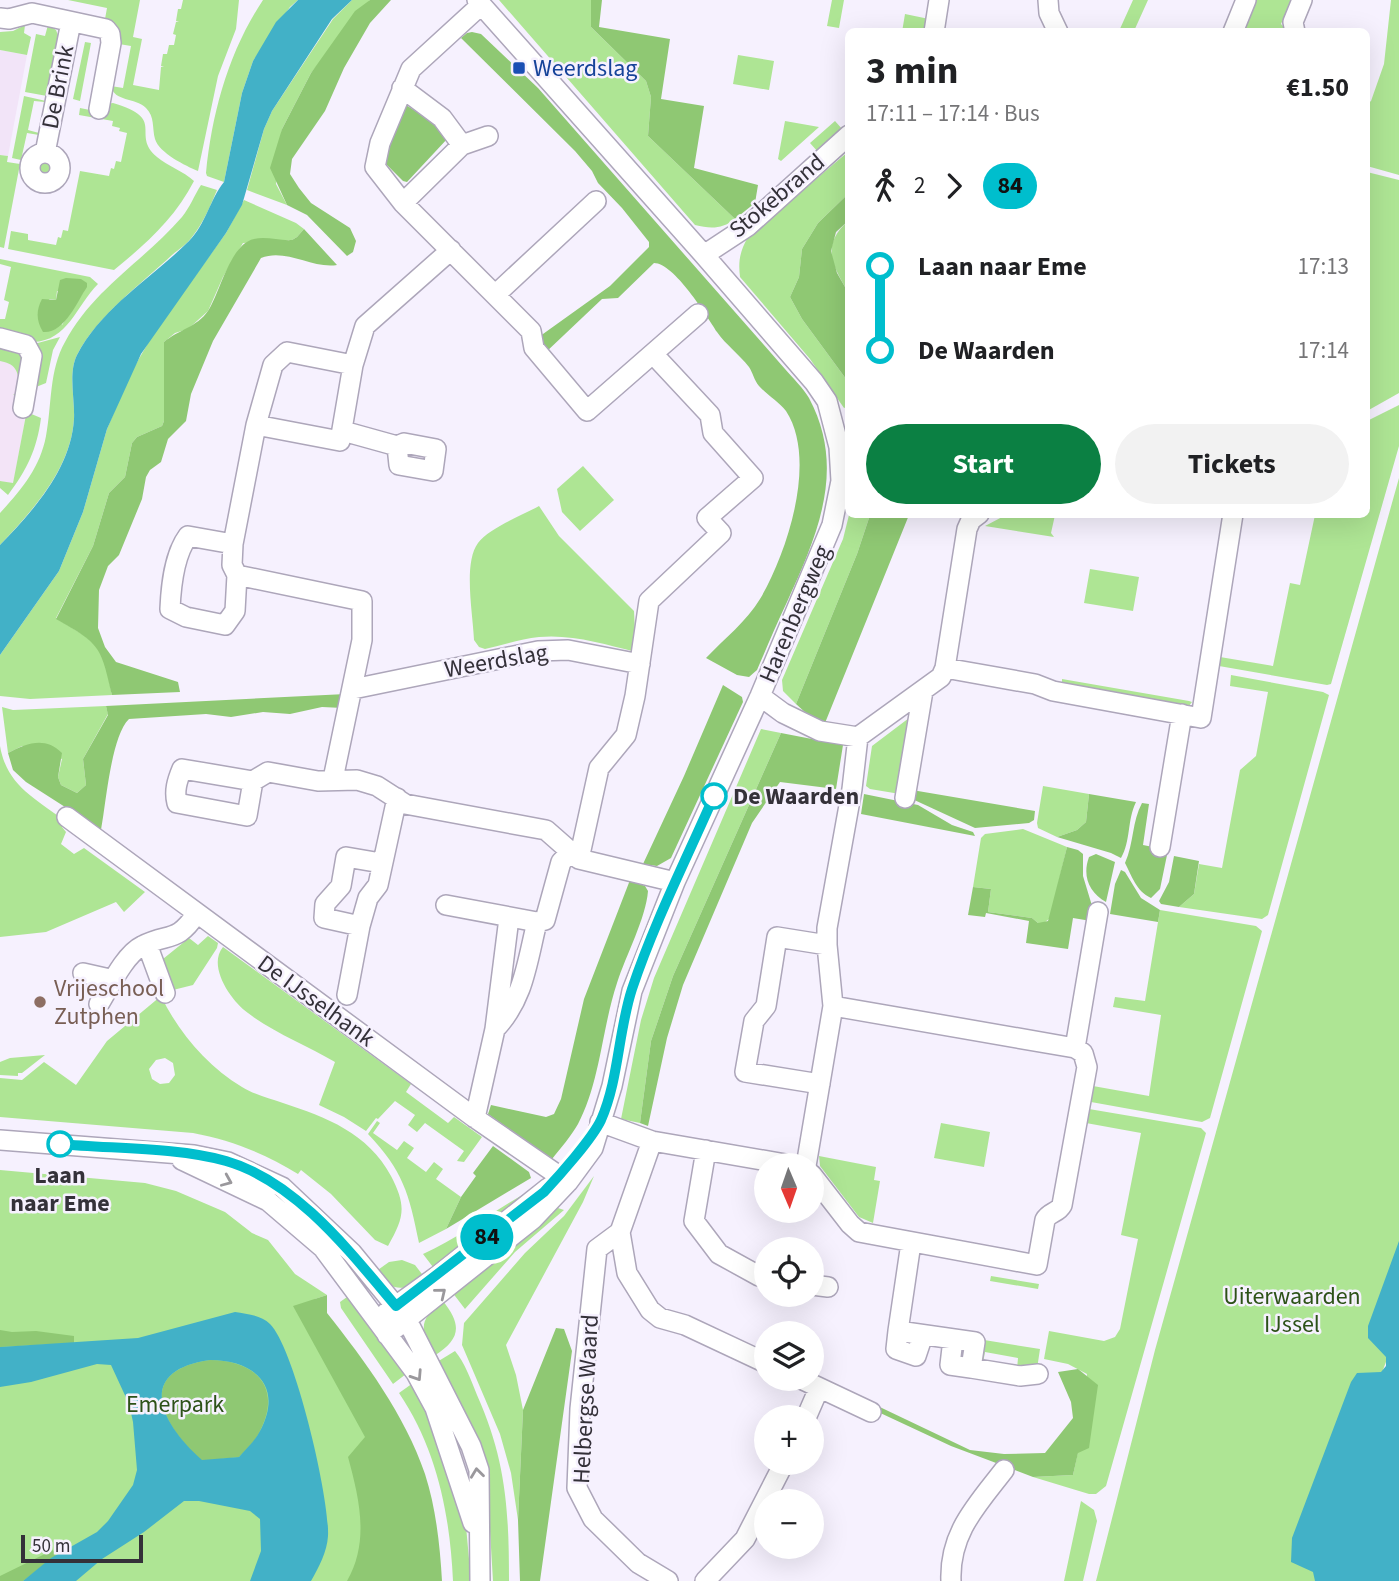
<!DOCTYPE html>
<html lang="en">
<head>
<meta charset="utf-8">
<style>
  body { margin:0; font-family:"Source Sans 3",sans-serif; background:#f2f2f2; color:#202124; height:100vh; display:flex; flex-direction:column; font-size:26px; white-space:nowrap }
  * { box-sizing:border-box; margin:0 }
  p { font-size:23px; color:#757577 }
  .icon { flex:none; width:38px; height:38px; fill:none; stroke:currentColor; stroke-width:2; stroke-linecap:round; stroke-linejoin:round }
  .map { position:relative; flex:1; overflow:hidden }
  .details { position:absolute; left:845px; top:28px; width:525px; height:490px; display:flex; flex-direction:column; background:#fff; border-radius:10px; box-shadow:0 7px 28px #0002 }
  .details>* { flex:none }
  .badge { padding:0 14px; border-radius:23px; font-size:24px; line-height:46px }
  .needle { width:46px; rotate:178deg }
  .controls { position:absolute; left:754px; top:1153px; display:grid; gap:14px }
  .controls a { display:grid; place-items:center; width:70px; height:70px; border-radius:50%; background:#fff; box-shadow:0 7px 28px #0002; font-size:35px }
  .scale { position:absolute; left:21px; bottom:18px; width:122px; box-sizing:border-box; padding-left:7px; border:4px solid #343139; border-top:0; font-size:19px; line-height:24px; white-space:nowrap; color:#343139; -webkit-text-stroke:5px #f6f1fe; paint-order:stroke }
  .map>.badge { position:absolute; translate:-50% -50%; box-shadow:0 0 0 4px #fff }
  .legs { display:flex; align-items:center; gap:10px; height:77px; padding:0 21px; font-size:23px }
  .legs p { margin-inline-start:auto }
  .summary { display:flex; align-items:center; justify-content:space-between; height:119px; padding:0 21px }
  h1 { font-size:38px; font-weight:700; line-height:52px }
  .action { display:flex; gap:14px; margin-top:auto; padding:14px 21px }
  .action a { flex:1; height:80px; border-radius:42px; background:#0b8043; color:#fff; font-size:28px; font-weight:700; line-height:80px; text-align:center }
  .action a+a { background:#f2f2f2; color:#202124 }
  ul { padding:0 21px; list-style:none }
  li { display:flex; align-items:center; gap:24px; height:84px; font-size:26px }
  li i { display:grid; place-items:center; width:10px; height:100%; margin:0 9px; background:currentColor }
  li i::after { content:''; width:18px; height:18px; margin:-9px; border:5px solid; border-radius:50%; background:#fff }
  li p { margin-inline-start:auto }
  li:first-child i { background:linear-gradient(#0000 50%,currentColor 0) }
  li:last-child i { background:linear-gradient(currentColor 50%,#0000 0) }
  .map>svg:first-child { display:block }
</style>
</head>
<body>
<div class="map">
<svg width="1399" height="1581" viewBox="0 0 1399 1581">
  <rect width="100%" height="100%" fill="#f6f1fe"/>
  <path fill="#f3e4f7" d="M0,343l20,5 6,67 -13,69 -13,-3z"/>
  <path fill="#f2e4f8" d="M0,50l27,5 -19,101 -8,-1z"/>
  <path fill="#aee594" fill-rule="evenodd" d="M68,0h72l-7,37 9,2 -9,46 26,5 2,-23h3l-3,-1 2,-12h4l2,-9h5l2,-10 -3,-1 3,-12h3l-3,-1 2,-12h3l2,-9h56l-3,29 -18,47 -20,95c-12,-5 -39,-18 -43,-32 -3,-11 0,-22 -9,-31 -11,-11 -32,-6 -35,-22l12,2 8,-42 -12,-2c1,-14 -2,-19 -14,-25l2,-11z
    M263,0h35l-8,7 -37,54 -11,32 -18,89 -17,-6 -1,-3c6,-61 23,-122 57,-173z
    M352,0h18l-59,73 -29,56 -6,55 11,21 -40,-15 17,-61 8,-18 61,-92z
    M499,0h92v27l55,54 5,16 -3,39 87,83c-13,10 -24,10 -40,6z
    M832,0h12l-5,28 -12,-2z
    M1133,0h15l-14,31h-15z
    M1252,0h43l-6,16 -4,-1 -4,9 7,7 -50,1z
    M1391,0h8v175l-32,-9v-62l4,-3 13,-37z
    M905,14l24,5 -3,12 -24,1z
    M25,25l-1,8 7,4 -4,18 -27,-5v-18l13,-1z
    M48,25l8,5 3,8 -12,58 -22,-4 11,-58 9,2z
    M85,42l6,1 -11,58 -7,-2z
    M738,55l36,6 -5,29 -36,-6z
    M24,96l22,5 -1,1 -11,-1 -6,29 11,3v2l-12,-2 -6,27 -9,-2z
    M113,103c55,16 17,31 44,54 11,9 26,14 37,24 -19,37 -48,63 -80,89l-106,-21 3,-18 17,3v6l28,5 2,-8 3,1 2,-8 5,1 12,-60 29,5 2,-8 3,1 2,-8 5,1 6,-29 -8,-2 1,-3 -8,-2 1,-5 -34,-6 1,-7 25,5 2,-9z
    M785,121l34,6 -38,34 -3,-2z
    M835,121l8,9 -25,22 -8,-9z
    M849,151v42l-31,30 -16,26 -3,28 -9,20 12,22 47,64v23l-5,2 -34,-49 -70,-82c-2,-16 0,-26 8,-40z
    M0,155l8,1 -1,6 13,2 -16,84 -4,-1z
    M35 168a10 10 0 1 1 20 0a10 10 0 1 1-20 0Z
    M1367,172l32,8v213l-32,18z
    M201,185l16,5c-7,17 -14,33 -25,47 -5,7 -13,12 -20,18 -32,30 -75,61 -95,100 -9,18 -2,44 -3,64 -3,50 -42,92 -74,126v-32c21,-23 40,-45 46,-77 6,-31 3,-66 19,-94 28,-53 79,-81 117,-125 8,-10 12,-21 19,-32z
    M244,200l52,23 8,6 -7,8 -5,3 -49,3 -20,34 -15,34 -20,18 -13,4 -11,9v79l-2,5 -25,11 -5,6 -7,34 -16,16 -16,53 -37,72c16,11 39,20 47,39 5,11 6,26 9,38l-82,4 -30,-3v-41l59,-84 24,-59 24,-83 23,-55 24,-41 72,-100z
    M849,220v74c-17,-30 -29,-48 0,-74z
    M0,259l90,18 8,7c-22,22 -30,57 -65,58 -10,1 -23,-6 -33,-8v-15h5l4,-17 -5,-2 7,-33 -11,-3zM57,291h27l-22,34 -13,-26 7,1z
    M60,337l-7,13 -7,33 -15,6 3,-45z
    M0,343l22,7v46l-9,-1 6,-4c0,-17 -1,-27 -19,-30z
    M1399,405v41l-68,238 -4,1 -108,-19 1,-9 53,9 17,-83 10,2 15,-70 52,-1v-93z
    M29,413l12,5c-4,31 -14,52 -33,77l-8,-7v-7l13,2 13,-68z
    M583,466l31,34 -34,31 -18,-19 -5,-23z
    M1399,478v851l-15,38 -67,214h-221l59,-231z
    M539,506l20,30 75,75 2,41c-32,-8 -64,-18 -97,-15 -18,2 -36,8 -54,12l-6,-2 -5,-7c-1,-26 -11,-77 4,-97 11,-15 45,-28 61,-37z
    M849,515h21l-13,39 -61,150 -13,-13 -1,-11 61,-141z
    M1006,515h49l-4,18 3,4 -69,-11z
    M1090,569l49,8 -6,34 -49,-8z
    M1231,675l92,17 6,3 -61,220 -6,4 -83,-12 15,-13 5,-30 23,4 18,-98 16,-14 12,-64 -38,-6z
    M1062,679l127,22 3,1 -3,4 -127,-22z
    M106,706l2,8 -25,45 3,26 -9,8 -16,-8 -3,-8 4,-18 -40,-13 -14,7 -6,-46 11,3z
    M913,715l-13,79 -30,-5 -4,-3 6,-40z
    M761,729l20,4 -108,243 -22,65 -11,82 -19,-4 20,-99 13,-42z
    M0,746c7,40 35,52 65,75l-3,6 4,5 -5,12 13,10 10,-6 61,44 -21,20 -8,-10 -70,30 -46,5z
    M1043,786l46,8 -3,28 -9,8 -20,7 -19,-9 -1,-5z
    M1023,829l44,18 -17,71 -6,5h-6l-6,-5 -44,-6 3,-23 -18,-2 8,-49 4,-4z
    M1160,910l96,16 6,5 -52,187 -8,4 -111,-20 2,-16 56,10 12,-81 -48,-8 2,-10 30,4z
    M208,936l10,7 -1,5 -24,37 -24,6 -11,-28 31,-25 9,7z
    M223,947l188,137 -5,8 42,31 6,-6 28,20 -18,25 -7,-1 7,-10 -39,-28 -8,9 -9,-7 7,-10 -20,-14 -17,18 -2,-1 -10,13 -22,-14 -25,-12 16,-43c-28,-17 -61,-29 -87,-49 -17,-12 -41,-47 -25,-66z
    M161,996c18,37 46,70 81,91 13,8 27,11 41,16 43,14 85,30 108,73 16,31 13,41 -3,70l-13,-6 -44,-46 -30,-24 -3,4c-32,-20 -67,-34 -105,-41l-193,-16v-39l22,2 22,-18 32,23 31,-44zM165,1058l8,5 2,12 -6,8 -9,1 -8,-5 -3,-10 7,-9z
    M45,1055l-23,18h-4v3l-18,-1v-13l10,-4z
    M1089,1109l112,19 5,5 -100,353 -10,8h-7l-56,-17 40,-2 5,-23 9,-78 -19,-10 -24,-5 5,-28 55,10 11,-4 5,-8 18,-90 -17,-4 20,-102 -55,-10z
    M377,1121l3,2 -7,10 24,17 7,-9 10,7 -7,10 19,14 8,-10 9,7 -7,10 25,18 -15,32 -27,14c-10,-50 -16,-72 -51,-109z
    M941,1123l49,9 -6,35 -50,-9z
    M819,1156l57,11 -2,13 6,1 -7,42 -14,-6 -39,-51z
    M0,1170l145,13 31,8 49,21 27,21 16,7 27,34 32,21 -12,4 124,282h-439z
    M594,1176l-11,26 -77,143 10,30 7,35 -5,110 -7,-47 -11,-39 -38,-89 2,-22 61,-70 39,-37z
    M530,1191l-94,80 -13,-17c38,-17 70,-44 107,-63z
    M558,1208l6,2 -49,42 -50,57 -13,-17z
    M402,1260l13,5 10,13c-25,14 -29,14 -50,-6l14,-10z
    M991,1276l48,8 -1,5 -48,-8z
    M347,1297l59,77 -13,10 -52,-76 -1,-6z
    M443,1301c19,24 18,38 -9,55 -13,-27 -17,-35 9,-55z
    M978,1339l62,10 -3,20h-20l1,-11 -33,-6 -2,11 -3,-1z
    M455,1351c10,12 16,29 22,44 29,65 32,115 32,186h-16l-5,-83 -51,-136z
    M413,1383l10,15 43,128 5,55h-18c-3,-66 -16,-132 -54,-188z
    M1081,1501l13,9 3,11 -14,60h-19z"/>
  <path fill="#8fc873" d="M370,0h21l-21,23 -26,45 -19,43 -33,48 -2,15 9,14 12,15 39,25 6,13 -3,11 -6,4 -40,-41 -20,-10 -17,-37 12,-39 29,-56 44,-62z
    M591,0h11l-3,27 71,12 -9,60 43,7 -10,62 64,17 -3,18 -20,16 -87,-83 3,-39 -5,-16 -55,-54z
    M472,32l9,2 57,54 247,281c8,9 18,19 24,29 38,71 8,138 -22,204 -11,23 -20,45 -30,68l-8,7 -12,-2 -31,-17c18,-19 41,-37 54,-59 27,-46 58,-139 26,-188 -7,-9 -19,-16 -27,-25 -5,-6 -6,-13 -10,-19 -10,-13 -23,-22 -32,-35 -10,-16 -43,-69 -63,-69l-36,35 -16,1 -57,54 -9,-14 74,-53 39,-39v-5l-27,-34 -24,-25 -6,-12 -17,-20 -114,-113 6,-5z
    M404,104c16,9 32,20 44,34l-41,44 -4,-1 -17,-17 1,-14z
    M849,193v27l-13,12 -5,19 6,22 12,21v89l-47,-64 -12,-22 9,-20 3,-28 16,-26z
    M304,229l33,36c-25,4 -51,-17 -76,-7l-48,83 -22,53 -5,27 -18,18 -7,23 -11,8 -4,7 -4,22 -23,56 -11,11 -9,24 -1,38 7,19 11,15 62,20 2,10 -68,3c-11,-49 -12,-51 -56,-76l37,-73 16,-53 16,-16 7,-34 5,-6 25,-11 2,-5v-79c14,-12 33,-15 44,-31 12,-18 22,-67 46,-72 12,-3 26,2 38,1l5,-3z
    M66,278l15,1 6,4v4c-10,15 -23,47 -44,45 -7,-11 -7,-22 -1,-33l14,1 4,-20z
    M870,515h39l-84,208 -18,-9 -11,-10 61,-150z
    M723,685l19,12 1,5 -72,156 -14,8 -14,-2 41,-88z
    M346,694l-3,14 -21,-1 -32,7 -27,-2 -32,5 -25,-3 -77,5c-18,17 -23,85 -28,111l-75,-48 -13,-12 -5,-17c19,-10 37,-17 54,0l-4,24 3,8 16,8 9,-8 -3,-26 25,-44 -2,-9z
    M781,733l62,12 -7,44 -56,-7 -28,41 -69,162 -16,53 -19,88 -8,-3 11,-82 22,-65z
    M912,790l123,21 -1,9 -5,3 -54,5 -65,-30z
    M864,794l54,11 34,20 21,7 2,4 -114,-22z
    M1089,794l47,8c-9,18 -5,39 -15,56l-10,-5 -54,-16 20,-7 9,-8z
    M1142,803l7,1 -6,41 10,2 -1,6 15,2 -7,34 -9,9c-15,-7 -19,-22 -26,-35 9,-20 7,-42 17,-60z
    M1067,847l11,3 5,4v22l10,33 -2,12 -18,-3 -5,31 -42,-6 3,-22 -43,-8 -1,4 -17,-2 5,-28 18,2 -3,23 44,6 6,5 10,-2z
    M1096,854l19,8 -9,40c-17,-10 -24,-26 -17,-45z
    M1174,856l25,5 -5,33 -15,13 -18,-3 -2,-3 10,-19z
    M1121,870l4,2 16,26 19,12 -2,12 -48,-8 5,-30z
    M630,880l15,6 3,5c-2,27 -22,64 -31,92 -15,45 -17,100 -39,141 -7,12 -17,24 -26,35l-64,-45 3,-9 55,12 8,-3 7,-15 23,-100z
    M493,1146l36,26 2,6 -85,51 15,-32 15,-21 -3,-3z
    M327,1295v18c38,48 78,102 98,161 11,34 15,72 17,107h-95c23,-40 12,-83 1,-124l17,-20 -72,-131z
    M556,1328l8,1 8,22 -32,230h-20l-2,-61 5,-110z
    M0,1330l12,2 24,-1 38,5v7l-74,4z
    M210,1360c44,0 73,26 50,71 -4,10 -14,18 -21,26l-37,4c-40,-36 -69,-90 8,-101z
    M1078,1369l20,16 -9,63 -11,5 -5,22 -40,2 -82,-31 -90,-42 2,-5 107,51 34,4 41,-1 28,-35 -2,-16 -13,-30z
    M53,1550l3,6 -33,25h-23v-5z"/>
  <path fill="#42b1c7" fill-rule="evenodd" d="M298,0h54l-20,19 -60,92 -8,18 -22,76 -16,28 -85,121 -34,75 -24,83 -24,59 -59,84v-110c33,-34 71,-76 74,-126 1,-20 -6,-46 3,-64 25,-48 75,-77 112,-114 17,-17 21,-42 35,-59l18,-89 11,-32 23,-39z
    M1399,1241v340h-84l-2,-9 -22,-10 1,-24 59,-156 6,-9 24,-1 5,-6v-9l-18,-19v-12z
    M235,1312c12,2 26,3 35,12 25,25 60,175 58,212 -1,16 -9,31 -17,45h-61l11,-30 -1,-32 -10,-8 -51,-10h-15l-40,31 -42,27 -26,22h-53l28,-23 46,-26 11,-11 25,-36 4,-15 -4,-48 -4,-18 -18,-39 -14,-1 -66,18 -31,5v-40l138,-9zM210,1360c44,0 74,26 50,71 -5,10 -14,18 -21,26l-37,3c-40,-35 -69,-89 8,-100z"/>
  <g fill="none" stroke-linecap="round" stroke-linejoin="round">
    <g stroke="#ada6ba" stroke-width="22">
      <path id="minor" d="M1048,0l1,13 9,19
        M481,5l-70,64 -31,74 -5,24 28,36 128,128 3,17 53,63 111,-97
        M0,18l9,1 23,-6 74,16 4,5 1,9 -12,66
        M934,32l5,-32
        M1233,32l13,-32
        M1295,32l-2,-10 9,-22
        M402,88l40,30 20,27 -59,58
        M462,145l26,-9
        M30 168a15 15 0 1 1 30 0a15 15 0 1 1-30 0Z
        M45,153l26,-131
        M704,255l44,-29 101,-91
        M495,295l101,-94
        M0,338l26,7 6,11 -9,52
        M256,425l84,16 13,-76
        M343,431l54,15 2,19 34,6 3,-22 -32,-6 -7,3
        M233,544l-45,-8c-14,19 -17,49 -18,73l16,8 39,8 10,-14 2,-36
        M945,668l22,-139 4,-9 8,-6
        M353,689l185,-38 30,-1 72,14
        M760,696l23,17 37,18 38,6
        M333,779l29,-139v-39l-125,-26 -5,-10 1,-21 23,-119 17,-60 14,-13 66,13 12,-39 86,-76
        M253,781l-6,35 -70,-13c-3,-12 0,-22 5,-34l71,12 15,-9 50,9 39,-1 20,6 28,18 141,26 33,29 96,23
        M905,798l18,-107
        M67,817l408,301 93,64
        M1160,847l22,-133
        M579,859l20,-91 27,-33 9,-39 14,-95 72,-68 -14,-15 46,-40 -40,-45 -3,-18 -56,-60
        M446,905l91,17 8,-2 16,-58 9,-9
        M360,926l-36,-8 1,-14 16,-18 5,-29 35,6
        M147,944l18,49
        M83,973l31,7
        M347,995l13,-69 8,-28 10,-13 19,-87
        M99,1004c10,-16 26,-50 43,-58 28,-14 34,-2 55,-33
        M495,1029c29,-30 32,-67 42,-107
        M1075,1048l23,-136
        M820,1084l-75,-12 9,-51 12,-15 11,-69 50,8
        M475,1118l20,-89 14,-111
        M600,1122l52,19 145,25
        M0,1140l194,15 34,7 54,25 70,66 55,67 64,126 8,24 1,111
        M652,1141l-32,91 7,41 23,37 10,8 25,7 81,38
        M706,1150l-12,71 25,33 40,22 7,2
        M182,1160l86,41 55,47 93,125 19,35 38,115
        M806,1166l27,-160 -6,-61v-17l25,-139 6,-52 83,-60 4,-9 90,16 18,7 148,27 32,-204
        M812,1175l38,49 9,8 178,33 8,-45c4,-8 13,-7 17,-15l25,-138 -4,-14 -8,-5 -242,-42
        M620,1232l-23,17 -17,160 -3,79 16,31 45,44 30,18
        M911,1243l-13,88 77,11 -4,26 49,8 18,-2
        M812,1285l16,2
        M386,1313l50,-36 112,-89
        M898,1331l-2,18 20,7 7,-21
        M387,1335l146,-116 35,-37 25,-34 19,-62 20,-95 43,-109 85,-186 72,-171 9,-44 -2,-34 -12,-46 -13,-19 -110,-127 -227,-255
        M953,1339l-3,26 21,3
        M801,1379l70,33
        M806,1418l13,-30
        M705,1581l40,-42 39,-76
        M951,1581c-2,-48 26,-76 53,-111"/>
    </g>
    <use href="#minor" stroke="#fff" stroke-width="19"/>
  </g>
  <defs><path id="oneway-chevron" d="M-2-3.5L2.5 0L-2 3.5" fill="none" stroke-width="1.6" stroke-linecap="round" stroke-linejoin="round" transform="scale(1.75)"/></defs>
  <g stroke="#9a989c">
    <use href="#oneway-chevron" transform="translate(227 1181) rotate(23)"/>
    <use href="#oneway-chevron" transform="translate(441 1293) rotate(-39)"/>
    <use href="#oneway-chevron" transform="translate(417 1376) rotate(57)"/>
    <use href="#oneway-chevron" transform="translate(477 1473) rotate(-97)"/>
  </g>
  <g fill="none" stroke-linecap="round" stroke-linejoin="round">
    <g stroke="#fff" stroke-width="16">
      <path id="line-1" d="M60,1144c52,5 116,3 166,17 70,20 124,91 170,145l148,-114c15,-16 48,-53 57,-72 18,-41 17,-88 31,-131 22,-66 54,-129 82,-193"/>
    </g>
    <use href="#line-1" stroke="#00becd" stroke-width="10"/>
  </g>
  <rect fill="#1a4fb4" stroke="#f6f1fe" stroke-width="2.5" x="512" y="61" width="14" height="14" rx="3.5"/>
  <g fill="#fff" stroke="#00becd" stroke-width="3.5">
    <circle cx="714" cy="796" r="12"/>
    <circle cx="60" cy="1144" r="12"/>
  </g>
  <circle fill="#8d6e63" stroke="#f6f1fe" stroke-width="2.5" cx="40" cy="1002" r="7"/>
  <g text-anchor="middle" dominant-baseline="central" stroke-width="5" stroke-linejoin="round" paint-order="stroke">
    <g font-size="24" fill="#164399" stroke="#f6f1fe" text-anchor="start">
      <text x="533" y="68">Weerdslag</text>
    </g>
    <g font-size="24" fill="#343139" stroke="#f6f1fe">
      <text transform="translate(58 87) rotate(-79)">De Brink</text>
      <text transform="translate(777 196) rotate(-40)">Stokebrand</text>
      <text transform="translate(795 614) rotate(-67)">Harenbergweg</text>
      <text transform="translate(496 661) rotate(-10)">Weerdslag</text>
      <text transform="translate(316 1001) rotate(36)">De IJsselhank</text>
      <text transform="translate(586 1399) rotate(-87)">Helbergse Waard</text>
    </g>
    <g font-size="24" font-weight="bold" fill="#343139" stroke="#f6f1fe" text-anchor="start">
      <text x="733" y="796">De Waarden</text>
      <text x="60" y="1175" text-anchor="middle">Laan<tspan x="60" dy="28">naar Eme</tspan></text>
    </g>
    <g font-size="24" fill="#785e54" stroke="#f6f1fe" text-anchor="start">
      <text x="54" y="988">Vrijeschool<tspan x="54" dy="28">Zutphen</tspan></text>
    </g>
    <g font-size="24" fill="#2d5218" stroke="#f6f1fe">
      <text x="1292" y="1296">Uiterwaarden<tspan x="1292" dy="28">IJssel</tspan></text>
      <text x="175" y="1404">Emerpark</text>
    </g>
  </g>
</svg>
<div class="controls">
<a><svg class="needle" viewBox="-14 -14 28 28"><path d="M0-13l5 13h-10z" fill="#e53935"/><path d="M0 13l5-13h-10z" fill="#757577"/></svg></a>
<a><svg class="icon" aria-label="locate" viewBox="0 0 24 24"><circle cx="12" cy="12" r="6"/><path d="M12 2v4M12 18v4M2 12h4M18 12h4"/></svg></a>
<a><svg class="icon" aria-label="layers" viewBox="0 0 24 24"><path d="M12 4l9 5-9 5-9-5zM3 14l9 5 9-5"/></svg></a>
<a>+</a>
<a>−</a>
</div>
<div class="scale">50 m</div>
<b class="badge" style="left:487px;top:1237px;background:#00becd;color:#111">84</b>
<section class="details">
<div class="summary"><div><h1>3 min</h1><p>17:11 – 17:14 · Bus</p></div><b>€1.50</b></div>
<div class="legs"><svg class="icon" aria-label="walk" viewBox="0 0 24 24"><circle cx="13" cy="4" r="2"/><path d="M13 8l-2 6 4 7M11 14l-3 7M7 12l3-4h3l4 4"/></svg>2<svg class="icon" aria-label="forward" viewBox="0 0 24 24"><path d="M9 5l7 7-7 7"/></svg><b class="badge" style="background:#00becd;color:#111">84</b></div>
<ul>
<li><i style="color:#00becd"></i><b>Laan naar Eme</b><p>17:13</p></li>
<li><i style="color:#00becd"></i><b>De Waarden</b><p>17:14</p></li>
</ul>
<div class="action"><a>Start</a><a>Tickets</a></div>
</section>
</div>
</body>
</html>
